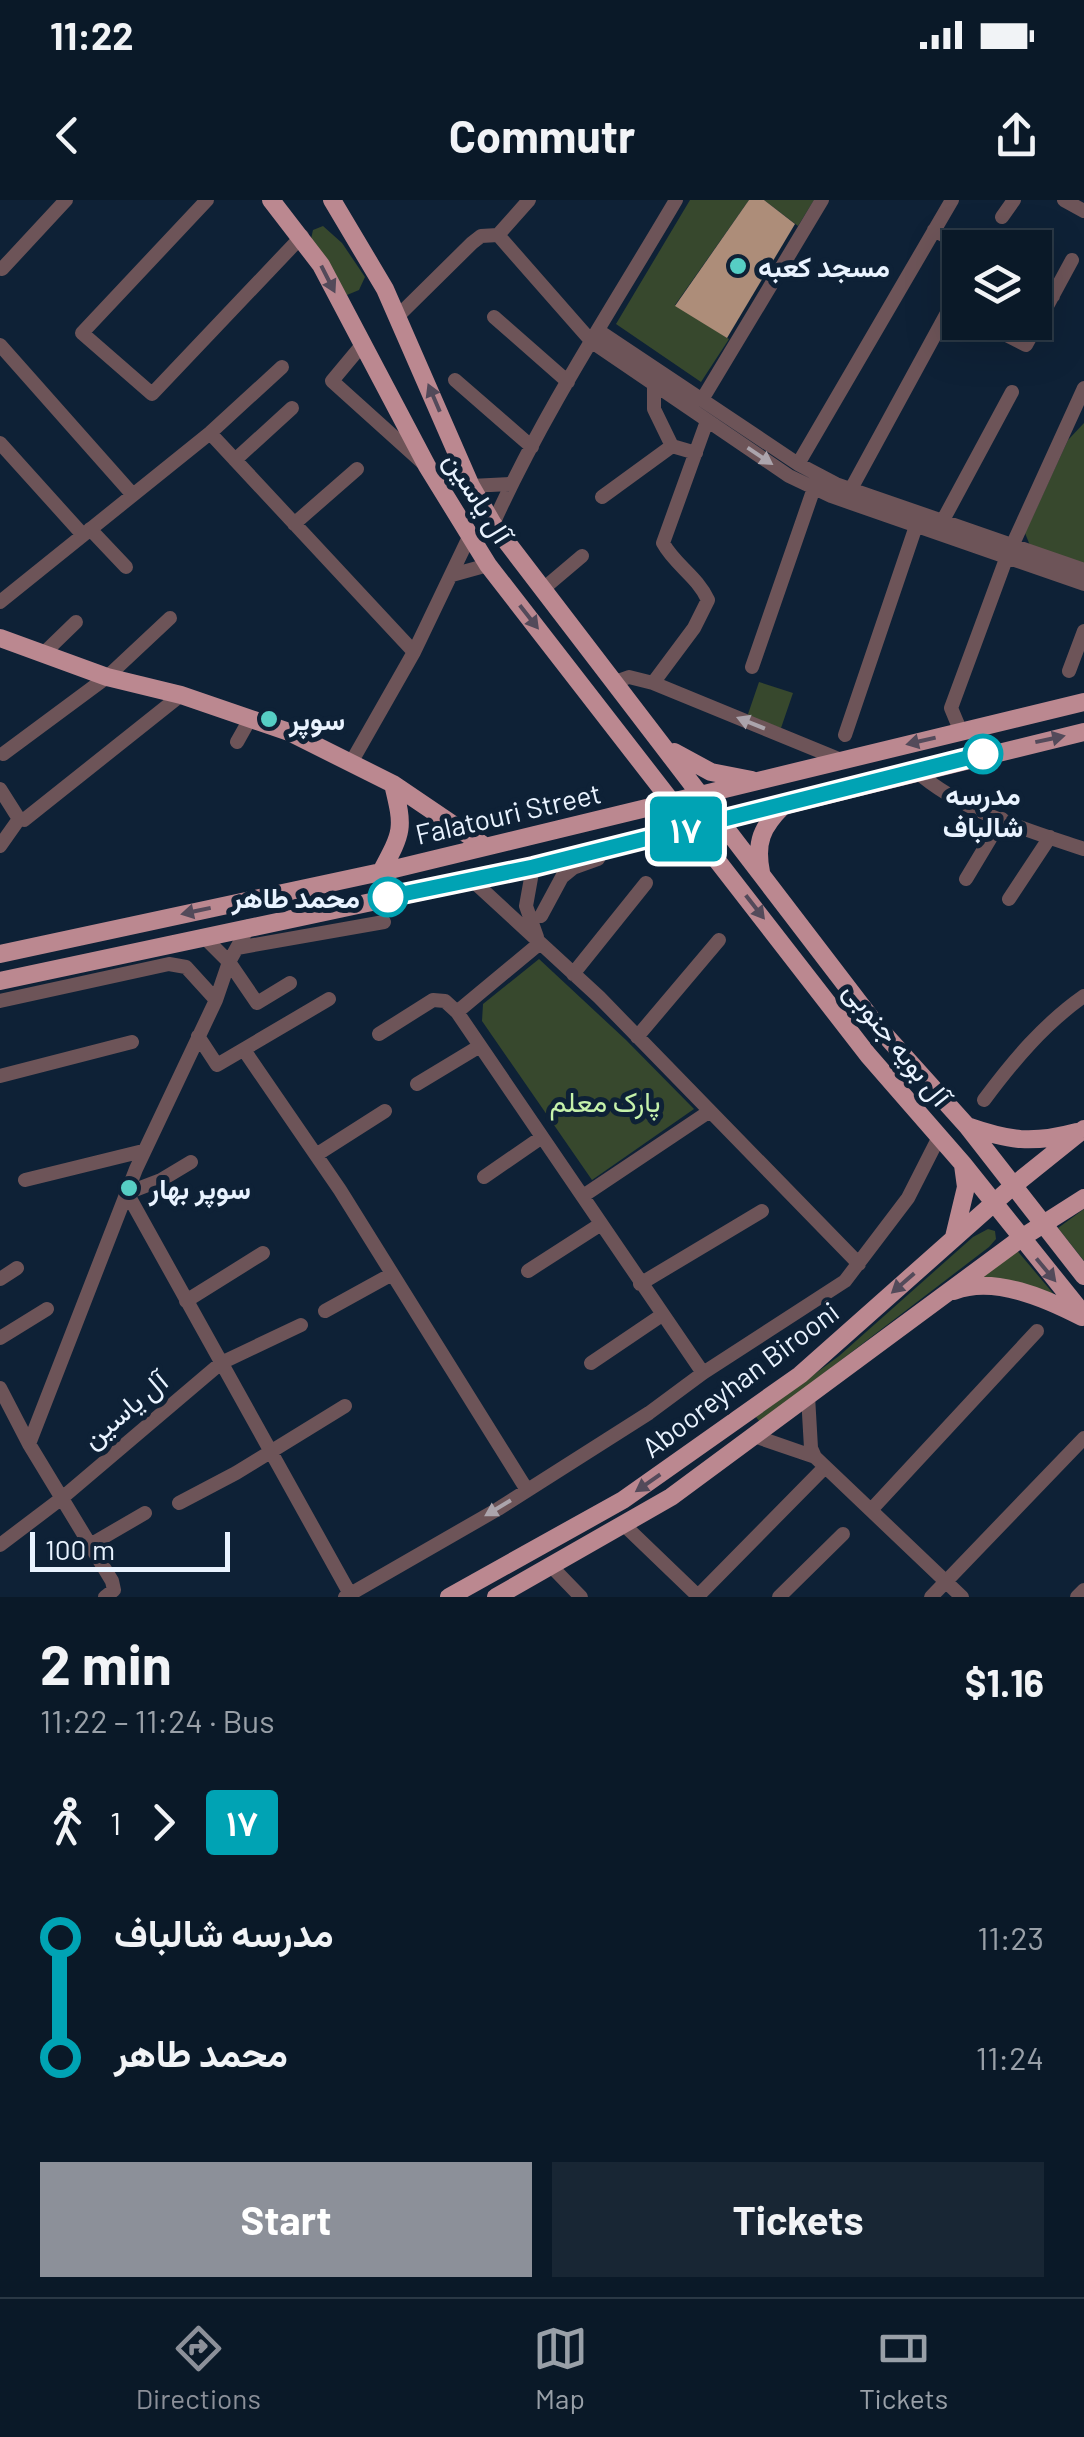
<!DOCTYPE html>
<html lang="en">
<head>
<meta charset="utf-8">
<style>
  body { margin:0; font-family:Barlow,Vazirmatn,sans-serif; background:#182634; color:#f1f3f6; height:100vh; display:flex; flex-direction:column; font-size:38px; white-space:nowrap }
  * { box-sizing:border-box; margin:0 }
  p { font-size:32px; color:#99a0a8 }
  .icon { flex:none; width:55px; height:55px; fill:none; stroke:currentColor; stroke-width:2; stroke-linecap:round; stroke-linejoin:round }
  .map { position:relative; height:1397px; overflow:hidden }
  .panel { display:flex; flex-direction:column; background:#0a1928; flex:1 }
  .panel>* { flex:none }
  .badge { padding:0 20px; border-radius:8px; font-size:35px; line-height:65px }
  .fabs { position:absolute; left:942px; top:30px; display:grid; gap:20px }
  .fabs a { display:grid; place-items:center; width:110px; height:110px; border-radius:0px; background:#0a1928; box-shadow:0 10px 40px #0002,0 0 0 2px #2a3845; font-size:50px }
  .scale { position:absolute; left:30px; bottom:25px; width:200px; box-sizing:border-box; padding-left:10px; border:5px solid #e9f3ff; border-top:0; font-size:28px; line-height:35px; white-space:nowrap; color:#e9f3ff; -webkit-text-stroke:8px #0e2136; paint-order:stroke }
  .map>.badge { position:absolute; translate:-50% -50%; box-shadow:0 0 0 5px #fff }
  .legs { display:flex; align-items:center; gap:15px; height:110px; padding:0 40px; font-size:32px }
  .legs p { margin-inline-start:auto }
  .summary { display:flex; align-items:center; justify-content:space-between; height:170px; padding:0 40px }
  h1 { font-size:55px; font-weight:700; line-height:75px }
  .cta { display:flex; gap:20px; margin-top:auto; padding:20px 40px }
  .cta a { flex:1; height:115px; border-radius:0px; background:#8c9099; color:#fff; font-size:40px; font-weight:700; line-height:115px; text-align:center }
  .cta a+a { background:#182634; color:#f1f3f6 }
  ul { padding:0 40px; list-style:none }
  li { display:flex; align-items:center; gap:35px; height:120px; font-size:38px }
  li i { display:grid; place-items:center; width:15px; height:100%; margin:0 12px; background:currentColor }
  li i::after { content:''; width:25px; height:25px; margin:-12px; border:8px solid; border-radius:50%; background:#0a1928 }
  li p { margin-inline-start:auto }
  li:first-child i { background:linear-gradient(#0000 50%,currentColor 0) }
  li:last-child i { background:linear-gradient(currentColor 50%,#0000 0) }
  .status { display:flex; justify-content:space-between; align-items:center; height:70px; padding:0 50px; background:#0a1928; direction:ltr }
  .status svg { height:28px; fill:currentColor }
  header { display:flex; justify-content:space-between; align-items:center; height:130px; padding:0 40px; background:#0a1928; font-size:45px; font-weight:700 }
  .dock { display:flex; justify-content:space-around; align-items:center; height:140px; border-top:2px solid #2a3845; background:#0a1928; font-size:28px; color:#99a0a8 }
  .dock a { display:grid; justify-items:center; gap:5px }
  .dock .selected { color:#8c9099 }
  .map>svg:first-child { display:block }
</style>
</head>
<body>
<div class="status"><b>11:22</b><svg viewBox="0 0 49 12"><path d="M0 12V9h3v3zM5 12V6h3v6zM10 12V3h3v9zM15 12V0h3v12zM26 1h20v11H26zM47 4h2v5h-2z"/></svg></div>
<header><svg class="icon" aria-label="back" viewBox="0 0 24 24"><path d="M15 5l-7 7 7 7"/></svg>Commutr<svg class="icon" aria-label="share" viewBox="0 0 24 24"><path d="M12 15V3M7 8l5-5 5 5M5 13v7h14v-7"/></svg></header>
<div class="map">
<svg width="1084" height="1397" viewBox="0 0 1084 1397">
  <rect width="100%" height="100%" fill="#0e2136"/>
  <path fill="#37482d" d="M690,0h59l-74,105 54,34 -28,43 -85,-58z
    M764,0h50l-16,26z
    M323,26l19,17 23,34 -6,13 -12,5 -36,-56 2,-9z
    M1084,223v141l-53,-16 -6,-15 43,-93z
    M759,482l34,11 -12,35 -34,-11z
    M539,759l87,81 68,69 -102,71 -110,-159 1,-17z
    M1084,1009v52l-26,-33z
    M988,1029l7,2 1,8 -7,8 -229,175 -4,-5 83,-61 134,-119z
    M1015,1048l42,50 -88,-17z"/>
  <path fill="#ad8d79" d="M749,0h15l31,24 -68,114 -52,-32z"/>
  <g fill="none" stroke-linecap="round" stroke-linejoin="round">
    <path stroke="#6d5458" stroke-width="14" d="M207,0l-125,133 70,61 150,-158
      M1064,0l20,11
      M1002,17l12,-17
      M934,30l32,18
      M498,35l94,107 197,134 42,20 253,88
      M2,69l64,-69
      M1035,86l18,10
      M398,116l74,-73 9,-7 17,-1 31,-35
      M494,117l74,65
      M981,122l45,23 46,-85
      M599,131l199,133 38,20 248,86
      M0,145l133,150
      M362,145l-30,36 91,82
      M455,180l77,67
      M654,182v27l18,37 24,7
      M703,198l119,-198
      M210,233l204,219
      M0,243l83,92
      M235,260l57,-52
      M798,264l154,-264
      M471,286l40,-2
      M851,289l109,-200
      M602,297l70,-51
      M942,322l70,-130
      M294,324l63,-55
      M493,324c51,-113 120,-217 183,-324
      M90,329l36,38
      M1012,346l72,-158
      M452,375l36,-10
      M543,389l39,-33
      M0,402l210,-169 72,-66
      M44,453l32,-31
      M752,467l62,-179
      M1069,471l15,-40
      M615,482l14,-5 24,6 188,77
      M653,483l41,-55 14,-28c-11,-24 -33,-35 -45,-57l44,-122
      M961,532l-10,-24 55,-149
      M845,535l71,-209
      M237,542l13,-23
      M3,554l104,-77 63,-59
      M352,561l62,-109 56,-117
      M916,571c45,40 111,59 168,78
      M0,589l19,30
      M19,619l5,1 157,-125
      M0,646l19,-27
      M533,667l-7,39 11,31
      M966,679l36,-60
      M472,680l127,117 260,267
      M1009,699l41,-62
      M541,716l21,-39 11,-9 25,-9 4,-9
      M203,736l26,26 28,41 33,-20
      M237,748l147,-26
      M573,774l73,-91
      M0,801l169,-37 17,3 30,33
      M457,812l83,-69
      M379,834l54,-34 12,1 12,11 246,361
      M198,836l19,29 112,-66
      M637,837l82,-97
      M244,850l96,140 187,300
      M0,876l132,-34
      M417,884l63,-38
      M984,900c29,-39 60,-76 100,-104
      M316,955l69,-44
      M191,962l-30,18 -34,13 223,401
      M484,977l58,-40
      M25,980l118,-29
      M583,996l127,-85
      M528,1071l73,-47
      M0,1079l17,-11
      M640,1084l122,-73
      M186,1101l77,-48
      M325,1111l67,-37
      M0,1138l47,-29
      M591,1163l71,-48
      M0,1188l29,56 83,137 2,9 -9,7
      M808,1196l3,52 4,9
      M754,1236l61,21 147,140
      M29,1244l107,-275 80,-169 13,-38 20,-36
      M179,1303l57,-30 109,-67
      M871,1310l166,-179
      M623,1324l76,73
      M0,1345l62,-47 159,-135 80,-38
      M90,1345l55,-32
      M551,1366l30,31
      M698,1396l127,-129
      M345,1397l153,-88 151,-96 54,-40 142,-92 63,-83 31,-61
      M779,1397l64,-63
      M931,1397l153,-159
      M1077,1397l7,-7"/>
    <path stroke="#bb8890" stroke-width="18" d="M271,0l50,65 106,201 61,99 380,490 95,109 121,151
      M332,0l53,89 86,197 22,38 384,502 90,100 117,150
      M0,438l107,39 74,18 108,37 104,52 90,61
      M674,552l37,20 41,8
      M381,672c22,-41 23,-43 12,-88
      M761,672c-6,-30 1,-45 22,-66
      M0,754l390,-84 694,-168
      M0,781l517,-110 567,-139
      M967,926c43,15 65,18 110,6
      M954,1037l12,-50 -3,-22
      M954,1091c40,-16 93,8 128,26
      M449,1397l174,-97 177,-125 213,-189 71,-57
      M496,1397l175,-100 349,-258 64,-41"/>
  </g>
  <defs><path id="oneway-solid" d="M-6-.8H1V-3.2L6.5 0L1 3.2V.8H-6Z" transform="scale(2.5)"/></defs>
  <g fill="#534a5a">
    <use href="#oneway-solid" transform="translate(328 79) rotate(63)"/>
    <use href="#oneway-solid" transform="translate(434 198) rotate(-113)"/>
    <use href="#oneway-solid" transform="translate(529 417) rotate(52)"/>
    <use href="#oneway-solid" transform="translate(1050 539) rotate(-12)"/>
    <use href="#oneway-solid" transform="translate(921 541) rotate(167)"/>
    <use href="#oneway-solid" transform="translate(755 707) rotate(52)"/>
    <use href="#oneway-solid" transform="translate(196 711) rotate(168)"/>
    <use href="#oneway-solid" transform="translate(1046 1070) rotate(50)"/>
    <use href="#oneway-solid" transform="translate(903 1083) rotate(139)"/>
    <use href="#oneway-solid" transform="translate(648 1283) rotate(145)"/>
  </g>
  <g fill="#aba4ac">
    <use href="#oneway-solid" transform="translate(760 256) rotate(34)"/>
    <use href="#oneway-solid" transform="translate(751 523) rotate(-158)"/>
    <use href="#oneway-solid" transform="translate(498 1308) rotate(149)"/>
  </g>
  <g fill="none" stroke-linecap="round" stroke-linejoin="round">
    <g stroke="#fff" stroke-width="22">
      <path id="line-1" d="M388,697l145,-30 450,-113"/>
    </g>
    <use href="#line-1" stroke="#00a3b4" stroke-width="15"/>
  </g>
  <g fill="#56cec4" stroke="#0e2136" stroke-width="4">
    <circle cx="738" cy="66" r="10"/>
    <circle cx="269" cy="519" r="10"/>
    <circle cx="129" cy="988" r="10"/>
  </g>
  <g fill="#fff" stroke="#00a3b4" stroke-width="5">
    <circle cx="983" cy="554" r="18"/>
    <circle cx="388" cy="697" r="18"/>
  </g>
  <g text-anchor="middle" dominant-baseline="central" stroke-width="10" stroke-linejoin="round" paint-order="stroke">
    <g font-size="28" font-weight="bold" fill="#e9f3ff" stroke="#0e2136" text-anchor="start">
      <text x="758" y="66">مسجد کعبه</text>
      <text x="289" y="519">سوپر</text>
      <text x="149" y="988">سوپر بهار</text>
    </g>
    <g font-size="28" fill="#e9f3ff" stroke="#0e2136">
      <text transform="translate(479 297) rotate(58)">آل یاسین</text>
      <text transform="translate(508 613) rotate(-13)">Falatouri Street</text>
      <text transform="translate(898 843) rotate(51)">آل بویه جنوبی</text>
      <text transform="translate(740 1179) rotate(-37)">Abooreyhan Birooni</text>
      <text transform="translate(124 1209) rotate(-40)">آل یاسین</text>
    </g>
    <g font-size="28" font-weight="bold" fill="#e9f3ff" stroke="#0e2136">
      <text x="983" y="594">مدرسه<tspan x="983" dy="32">شالباف</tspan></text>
      <text x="360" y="697" text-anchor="end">محمد طاهر</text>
    </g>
    <g font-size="28" fill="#c6f2ab" stroke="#0e2136">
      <text x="605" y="901">پارک معلم</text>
    </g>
  </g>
</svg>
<div class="fabs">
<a><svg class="icon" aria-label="layers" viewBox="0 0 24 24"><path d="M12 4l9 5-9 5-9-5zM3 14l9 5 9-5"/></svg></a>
</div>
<div class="scale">100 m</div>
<b class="badge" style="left:686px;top:629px;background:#00a3b4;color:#fff">۱۷</b>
</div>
<section class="panel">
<div class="summary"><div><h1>2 min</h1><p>11:22 – 11:24 · Bus</p></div><b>$1.16</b></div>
<div class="legs"><svg class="icon" aria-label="walk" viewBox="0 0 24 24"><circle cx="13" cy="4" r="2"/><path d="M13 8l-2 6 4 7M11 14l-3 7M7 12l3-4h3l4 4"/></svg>1<svg class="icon" aria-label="forward" viewBox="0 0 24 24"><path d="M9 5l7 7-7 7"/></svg><b class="badge" style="background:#00a3b4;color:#fff">۱۷</b></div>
<ul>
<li><i style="color:#00a3b4"></i><b>مدرسه شالباف</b><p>11:23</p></li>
<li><i style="color:#00a3b4"></i><b>محمد طاهر</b><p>11:24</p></li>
</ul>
<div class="cta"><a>Start</a><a>Tickets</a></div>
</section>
<nav class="dock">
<a class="selected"><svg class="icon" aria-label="directions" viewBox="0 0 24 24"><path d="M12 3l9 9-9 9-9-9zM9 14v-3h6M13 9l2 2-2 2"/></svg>Directions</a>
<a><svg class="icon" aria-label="map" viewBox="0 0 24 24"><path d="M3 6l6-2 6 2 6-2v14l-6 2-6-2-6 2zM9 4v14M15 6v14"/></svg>Map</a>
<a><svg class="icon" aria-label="tickets" viewBox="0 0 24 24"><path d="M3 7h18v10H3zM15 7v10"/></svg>Tickets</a>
</nav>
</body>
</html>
